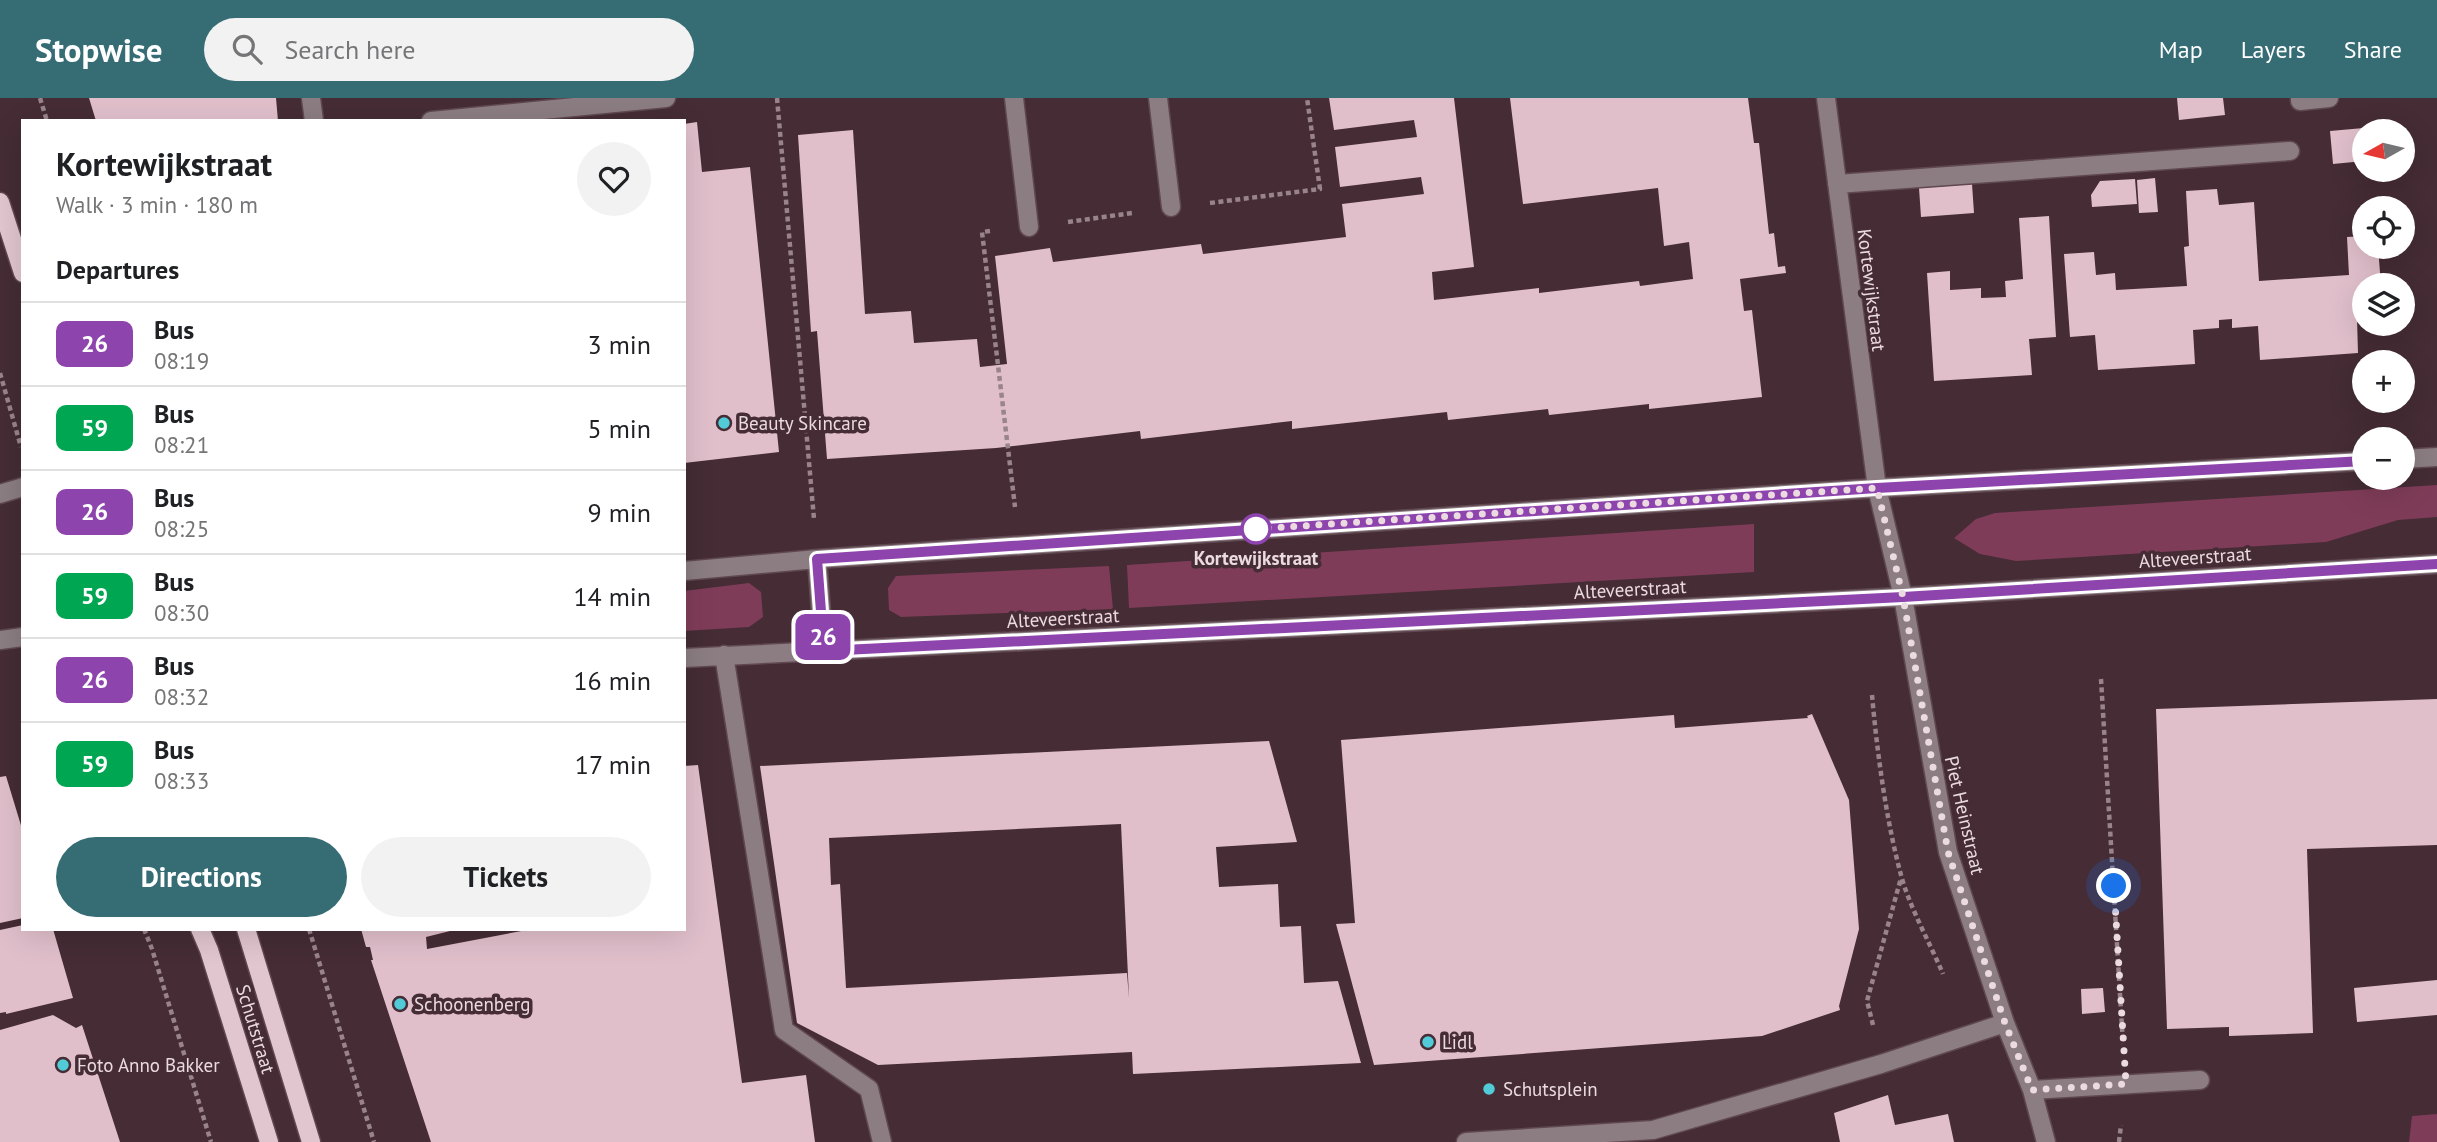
<!DOCTYPE html>
<html lang="en">
<head>
<meta charset="utf-8">
<style>
  body { margin:0; font-family:"PT Sans",sans-serif; background:#f2f2f2; color:#202124; height:100vh; display:flex; flex-direction:column; font-size:26px; white-space:nowrap }
  * { box-sizing:border-box; margin:0 }
  p { font-size:23px; color:#757577 }
  .icon { flex:none; width:38px; height:38px; fill:none; stroke:currentColor; stroke-width:2; stroke-linecap:round; stroke-linejoin:round }
  .map { position:relative; flex:1; overflow:hidden }
  .panel { position:absolute; left:21px; top:21px; width:665px; height:812px; display:flex; flex-direction:column; background:#fff; border-radius:0px; box-shadow:0 7px 28px #0002 }
  .panel>* { flex:none }
  .badge { padding:0 14px; border-radius:10px; font-size:24px; line-height:46px }
  .needle { width:46px; rotate:262deg }
  .buttons { position:absolute; left:2352px; top:21px; display:grid; gap:14px }
  .buttons a { display:grid; place-items:center; width:63px; height:63px; border-radius:50%; background:#fff; box-shadow:0 7px 28px #0002; font-size:35px }
  .you { position:absolute; width:35px; height:35px; margin:-18px; border:5px solid #fff; border-radius:50%; background:#1a73e8; box-shadow:0 0 0 10px #1a73e833 }
  .map>.badge { position:absolute; translate:-50% -50%; box-shadow:0 0 0 4px #fff }
  h2 { padding:0 35px; font-size:26px; line-height:63px }
  .round { display:grid; place-items:center; flex:none; width:74px; height:74px; border-radius:37px; background:#f2f2f2 }
  .overview { display:flex; align-items:center; justify-content:space-between; height:119px; padding:0 35px }
  h1 { font-size:33px; font-weight:600; line-height:52px }
  .primary-button { display:flex; gap:14px; margin-top:auto; padding:14px 35px }
  .primary-button a { flex:1; height:80px; border-radius:42px; background:#366d75; color:#fff; font-size:28px; font-weight:600; line-height:80px; text-align:center }
  .primary-button a+a { background:#f2f2f2; color:#202124 }
  ul { padding:0; list-style:none }
  li { display:flex; align-items:center; gap:21px; height:84px; padding:0 35px; border-top:2px solid #e0e0e0 }
  li div { flex:1 }
  li b { display:block; font-size:26px }
  li em { font-style:normal }
  li .badge { min-width:77px; font-weight:700; text-align:center }
  header { display:flex; align-items:center; gap:42px; box-sizing:border-box; height:98px; padding:0 35px; background:#366d75; color:#fff }
  header strong { font-size:33px }
  nav { display:flex; gap:38px; margin-inline-start:auto; font-size:24px }
  .search { width:490px; height:63px; background:#f2f2f2; display:flex; align-items:center; gap:18px; box-sizing:border-box; padding:0 24px; border-radius:38px; color:#757577; font-size:26px }
  .map>svg:first-child { display:block }
</style>
</head>
<body>
<header>
<strong>Stopwise</strong>
<div class="search"><svg class="icon" aria-label="search" viewBox="0 0 24 24"><circle cx="10" cy="10" r="6"/><path d="M15 15l6 6"/></svg>Search here</div>
<nav><a>Map</a><a>Layers</a><a>Share</a></nav>
</header>
<div class="map">
<svg width="2437" height="1044" viewBox="0 0 2437 1044">
  <rect width="100%" height="100%" fill="#452c35"/>
  <path fill="#7f3c58" d="M2437,387v32l-39,3 -72,22 -310,19 -36,-7 -26,-16 22,-19 19,-6z
    M1754,426v48l-625,36 -2,-43z
    M1109,468l4,43 -212,8 -12,-7 -1,-22 8,-12z
    M749,485l12,9 2,25 -14,10 -65,4v-40z
    M2437,1016v28h-28l3,-26z"/>
  <path fill="#e0bfcb" fill-rule="evenodd" d="M89,0h187l2,23h-182z
    M1329,0h125l20,169 -42,5 2,28 105,-12v5l100,-12 1,5 53,-7 -4,-37 -25,4 -6,-58 -135,16 -13,-106h238l6,45h5l10,91 5,-1 4,34 7,-1 1,7 -46,6 4,32 8,-1 10,87 -113,12v-5l-100,11 -1,-6 -100,11 -1,-8 -155,17v-8l-151,18 -1,-8 -144,17 -169,11 -10,-128 -6,1 -13,-197 55,-5 12,184 46,-3 3,32 63,-4 3,28 27,-3 -12,-108 55,-8 3,14 148,-18 2,10 143,-17 -4,-33 82,-10 -3,-17 -81,10 -5,-40 82,-10 -3,-17 -80,10z
    M2177,0h46l2,17 -46,5z
    M697,24l5,50 48,-5 29,285 -95,11v-339z
    M2375,29v4h-11v30l-31,3 -3,-33z
    M2155,80l3,34 -19,1 -2,-33z
    M2135,81l2,25 -45,3 -1,-12 9,-14z
    M1972,86l2,29 -53,4 -2,-29z
    M2217,91l2,16 35,-3 5,79 90,-6 -2,-38 17,-1v11h14l3,38h-17v34h-7l1,34 -98,7 -2,-34 -26,2v-9l-13,1v8l-26,2 2,34 -97,6 -3,-35 -25,2 -6,-83 30,-2 2,23 19,-2 1,17 71,-4 -3,-39 5,-1 -3,-55z
    M2049,118l7,121 -27,2 3,36 -98,6 -7,-108 23,-2v19l31,-2v10l25,-1 -1,-16 18,-2 -4,-61z
    M2437,601v146l-130,4 6,184 -84,3v-9l-62,2 -11,-320z
    M1812,616l37,86 10,129 -20,77 1,4 -78,26 -388,29 -38,-141 19,-1 -14,-183 333,-25 1,13 133,-10 -1,-2z
    M1269,643l28,101 -81,5 3,40 59,-3 2,43 21,-1 3,57 34,-2 23,82 -228,11 -1,-22 -254,13 -81,-42 -37,-257zM1121,726l8,174 -2,-25 -281,15 -6,-104 -9,1 -2,-47z
    M698,667l44,318 64,-8 9,67h-384l-60,-182h2l-3,-13h-4l-5,-18h97l-32,8 1,12 105,-20h152v-163z
    M6,678l17,56v86l-23,5v-146z
    M23,827v4h30l20,69 -67,16v-2l-6,1v-83z
    M2437,882v35l-80,7 -3,-34z
    M2103,890l2,24 -23,2 -1,-25z
    M53,917l23,13 6,-3 38,117h-120v-112z
    M1888,997l7,30 53,-11 6,28h-114l-6,-29z"/>
  <g fill="none" stroke-linecap="round" stroke-linejoin="round">
    <g stroke="#604850" stroke-width="21">
      <path id="minor" d="M311,0l3,23
        M1014,0l15,129
        M1158,0l13,109
        M1826,0l51,390 26,109 45,255 57,171 27,67 14,52
        M2300,0v3l29,-3
        M431,23l235,-23
        M1837,86l453,-33
        M2403,361l34,-2
        M0,396l23,-7
        M817,461l7,92
        M684,473l133,-12 1060,-71 487,-27
        M0,542l23,-3
        M724,557l60,375 85,59 13,53
        M684,560l1219,-61 534,-33
        M2032,992l168,-10
        M1466,1044l187,-12 228,-66 124,-41"/>
    </g>
    <g stroke="#604850" stroke-width="21">
      <path id="major" d="M0,104l23,71
        M200,831l9,21 60,192
        M246,831l65,213"/>
    </g>
    <path stroke="#99848b" stroke-width="4.5" stroke-dasharray="5 3.5" stroke-linecap="butt" d="M40,0l7,23
      M777,0l37,421
      M1210,105l110,-14 -13,-91
      M1068,124l64,-9
      M990,133l-8,1 33,275
      M0,275l21,74
      M2101,581l22,365
      M1872,597c5,56 14,125 29,180 8,31 29,68 42,99
      M144,831l8,20 59,193
      M309,831l65,213
      M1873,927l-6,-24 34,-123
      M2119,1044l2,-17"/>
    <use href="#minor" stroke="#8b7d82" stroke-width="18"/>
    <use href="#major" stroke="#e1c5cf" stroke-width="18"/>
  </g>
  <g fill="none" stroke-linecap="round" stroke-linejoin="round">
    <g stroke="#fff" stroke-width="16">
      <path id="line" d="M2364,363l-487,27 -1060,71 7,92 1079,-54 534,-33"/>
    </g>
    <use href="#line" stroke="#8e44ad" stroke-width="10"/>
    <path stroke="#ebdae0" stroke-width="7" stroke-dasharray="0 12.6" d="M1256,431l621,-41 26,109 45,255 57,171 27,67 94,-6 -12,-198"/>
  </g>
  <g fill="#52cbd8" stroke="#452c35" stroke-width="2.5">
    <circle cx="724" cy="325" r="7"/>
    <circle cx="400" cy="906" r="7"/>
    <circle cx="1428" cy="944" r="7"/>
    <circle cx="63" cy="967" r="7"/>
    <circle cx="1489" cy="991" r="7"/>
  </g>
  <circle fill="#fff" stroke="#8e44ad" stroke-width="3.5" cx="1256" cy="431" r="14"/>
  <g text-anchor="middle" dominant-baseline="central" stroke-width="7" stroke-linejoin="round" paint-order="stroke">
    <g font-size="19" fill="#ebdae0" stroke="#452c35">
      <text transform="translate(1872 192) rotate(83)">Kortewijkstraat</text>
      <text transform="translate(2195 459) rotate(-4)">Alteveerstraat</text>
      <text transform="translate(1630 491) rotate(-3)">Alteveerstraat</text>
      <text transform="translate(1063 520) rotate(-3)">Alteveerstraat</text>
      <text transform="translate(1965 717) rotate(77)">Piet Heinstraat</text>
      <text transform="translate(256 931) rotate(73)">Schutstraat</text>
    </g>
    <g font-size="19" fill="#ebdae0" stroke="#452c35" text-anchor="start">
      <text x="738" y="325">Beauty Skincare</text>
      <text x="414" y="906">Schoonenberg</text>
      <text x="1442" y="944">Lidl</text>
      <text x="77" y="967">Foto Anno Bakker</text>
      <text x="1503" y="991">Schutsplein</text>
    </g>
    <g font-size="19" font-weight="bold" fill="#ebdae0" stroke="#452c35">
      <text x="1256" y="460">Kortewijkstraat</text>
    </g>
  </g>
</svg>
<div class="buttons">
<a><svg class="needle" viewBox="-14 -14 28 28"><path d="M0-13l5 13h-10z" fill="#e53935"/><path d="M0 13l5-13h-10z" fill="#757577"/></svg></a>
<a><svg class="icon" aria-label="locate" viewBox="0 0 24 24"><circle cx="12" cy="12" r="6"/><path d="M12 2v4M12 18v4M2 12h4M18 12h4"/></svg></a>
<a><svg class="icon" aria-label="layers" viewBox="0 0 24 24"><path d="M12 4l9 5-9 5-9-5zM3 14l9 5 9-5"/></svg></a>
<a>+</a>
<a>−</a>
</div>
<div class="you" style="left:2114px;top:788px"></div>
<b class="badge" style="left:823px;top:539px;background:#8e44ad;color:#fff">26</b>
<section class="panel">
<div class="overview"><div><h1>Kortewijkstraat</h1><p>Walk · 3 min · 180 m</p></div><a class="round"><svg class="icon" aria-label="heart" viewBox="0 0 24 24"><path d="M12 20l-8-8c-3-5 5-10 8-4 3-6 11-1 8 4z"/></svg></a></div>
<h2>Departures</h2>
<ul>
<li><span class="badge" style="background:#8e44ad;color:#fff">26</span><div><b>Bus</b><p>08:19</p></div><em>3 min</em></li>
<li><span class="badge" style="background:#00a651;color:#fff">59</span><div><b>Bus</b><p>08:21</p></div><em>5 min</em></li>
<li><span class="badge" style="background:#8e44ad;color:#fff">26</span><div><b>Bus</b><p>08:25</p></div><em>9 min</em></li>
<li><span class="badge" style="background:#00a651;color:#fff">59</span><div><b>Bus</b><p>08:30</p></div><em>14 min</em></li>
<li><span class="badge" style="background:#8e44ad;color:#fff">26</span><div><b>Bus</b><p>08:32</p></div><em>16 min</em></li>
<li><span class="badge" style="background:#00a651;color:#fff">59</span><div><b>Bus</b><p>08:33</p></div><em>17 min</em></li>
</ul>
<div class="primary-button"><a>Directions</a><a>Tickets</a></div>
</section>
</div>
</body>
</html>
